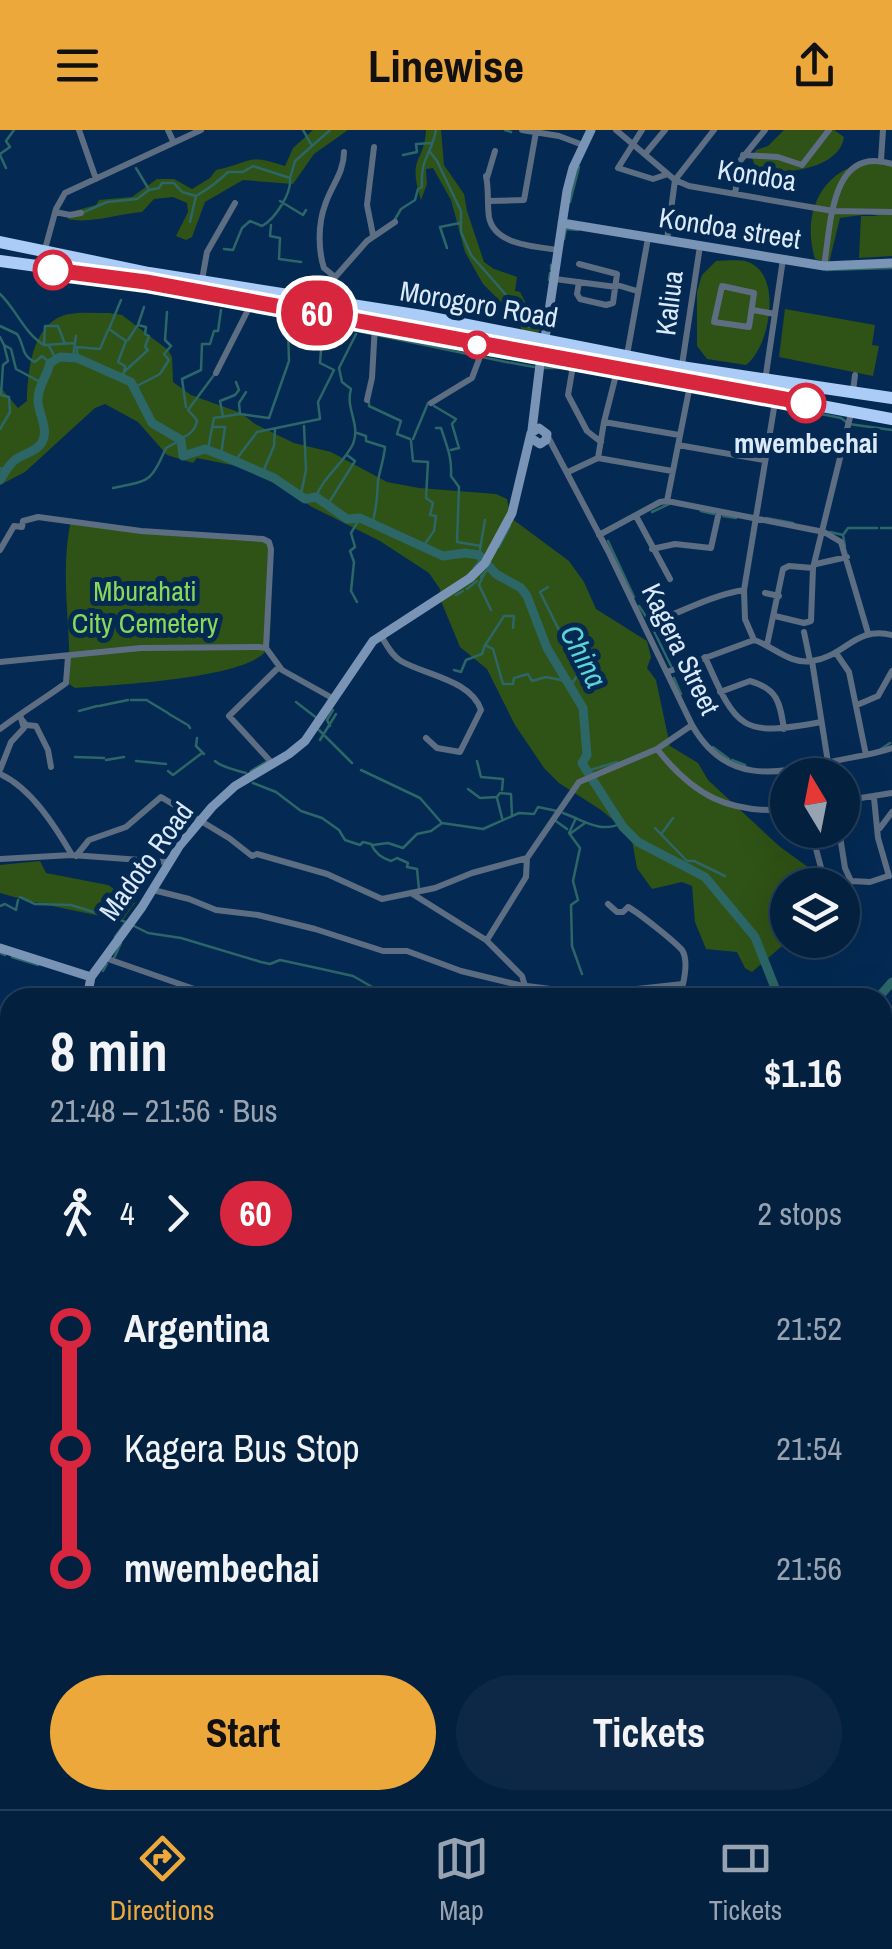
<!DOCTYPE html>
<html lang="en">
<head>
<meta charset="utf-8">
<style>
  body { margin:0; font-family:"Archivo Narrow",sans-serif; background:#0d2846; color:#f1f3f6; height:100vh; display:flex; flex-direction:column; font-size:38px; white-space:nowrap }
  * { box-sizing:border-box; margin:0 }
  p { font-size:32px; color:#97a3b0 }
  .icon { flex:none; width:55px; height:55px; fill:none; stroke:currentColor; stroke-width:2; stroke-linecap:round; stroke-linejoin:round }
  .map { position:relative; flex:1; overflow:hidden }
  .side { position:absolute; left:0px; top:858px; width:892px; height:822px; display:flex; flex-direction:column; background:#03203f; border-radius:30px 30px 0 0; box-shadow:0 10px 40px #0002,0 0 0 2px #243e59 }
  .side>* { flex:none }
  .badge { padding:0 20px; border-radius:32px; font-size:35px; line-height:65px }
  .needle { width:65px; rotate:350deg }
  .fabs { position:absolute; left:770px; top:628px; display:grid; gap:20px }
  .fabs a { display:grid; place-items:center; width:90px; height:90px; border-radius:50%; background:#03203f; box-shadow:0 10px 40px #0002,0 0 0 2px #243e59; font-size:50px }
  .map>.badge { position:absolute; translate:-50% -50%; box-shadow:0 0 0 5px #fff }
  .legs { display:flex; align-items:center; gap:15px; height:110px; padding:0 50px; font-size:32px }
  .legs p { margin-inline-start:auto }
  .summary { display:flex; align-items:center; justify-content:space-between; height:170px; padding:0 50px }
  h1 { font-size:55px; font-weight:700; line-height:75px }
  .action { display:flex; gap:20px; margin-top:auto; padding:20px 50px }
  .action a { flex:1; height:115px; border-radius:60px; background:#eda83b; color:#111; font-size:40px; font-weight:700; line-height:115px; text-align:center }
  .action a+a { background:#0d2846; color:#f1f3f6 }
  ul { padding:0 50px; list-style:none }
  li { display:flex; align-items:center; gap:35px; height:120px; font-size:38px }
  li i { display:grid; place-items:center; width:15px; height:100%; margin:0 12px; background:currentColor }
  li i::after { content:''; width:25px; height:25px; margin:-12px; border:8px solid; border-radius:50%; background:#03203f }
  li p { margin-inline-start:auto }
  li:first-child i { background:linear-gradient(#0000 50%,currentColor 0) }
  li:last-child i { background:linear-gradient(currentColor 50%,#0000 0) }
  header { display:flex; justify-content:space-between; align-items:center; height:130px; padding:0 50px; background:#eda83b; color:#111; font-size:45px; font-weight:700 }
  .menu { display:flex; justify-content:space-around; align-items:center; height:140px; border-top:2px solid #243e59; background:#03203f; font-size:28px; color:#97a3b0 }
  .menu a { display:grid; justify-items:center; gap:5px }
  .menu .current { color:#eda83b }
  .map>svg:first-child { display:block }
</style>
</head>
<body>
<header><svg class="icon" aria-label="menu" viewBox="0 0 24 24"><path d="M4 6h16M4 12h16M4 18h16"/></svg>Linewise<svg class="icon" aria-label="share" viewBox="0 0 24 24"><path d="M12 15V3M7 8l5-5 5 5M5 13v7h14v-7"/></svg></header>
<div class="map">
<svg width="892" height="1679" viewBox="0 0 892 1679">
  <rect width="100%" height="100%" fill="#042a54"/>
  <path fill="#2f5216" d="M313,0h35l-34,24 -21,30 -50,-4 -38,22 -13,35 -6,3 -10,-4 12,-24 -1,-9 -14,-6 -19,2 -12,13c-24,2 -52,12 -74,7l2,-7 26,-7 3,-5 33,-3 25,-18h17l18,10 18,-11 6,-8c37,-8 30,-17 69,-4l8,-18z
    M426,0h15l3,35 20,29 3,17 17,51 10,7 23,8 -2,14 5,1 20,38 -4,5 -13,-3 -7,-15 -33,-33 -18,-32 -14,-52 -18,-32 -7,1 1,15 -6,16c-14,-45 3,-35 5,-70z
    M784,0h50l10,7c-4,32 -63,40 -88,31l-4,-10 4,-8 12,-4z
    M874,31l18,3v92l-33,2 2,-42h18l-10,-2 -29,4 -11,45 -14,-4c-14,-47 7,-92 59,-98z
    M716,131c10,0 23,-2 32,1 36,13 21,87 -2,103l-39,-6 -10,-13v-54l5,-17z
    M785,179l90,16 -3,20 7,1 -6,30 -94,-19z
    M109,183l13,2 46,35 4,7 1,25 18,13 50,18 14,11 39,19 37,9 56,30 32,6 77,6 11,5 4,19 58,43 15,21 12,27 51,32 4,16 -4,11 9,12 14,66 28,17 10,17 71,66 44,32 27,8 -7,7 -1,-8h-54l1,55 -37,32 -7,-4 -8,-16 -31,-3 -11,-27 -3,-36 -10,-4 -30,7 -15,-21 -6,-33 -30,-25 -42,-27 -15,-15 -29,-43 -28,-56 -27,-22 -19,-46 -1,-12 -11,-16 -49,-32 -68,-34 -56,-37 -59,-12 -4,5 -26,-8 -29,-33 -33,-18 -10,4 -70,64 -25,13v-98l18,21 9,-7c1,-29 4,-79 42,-87 12,-2 27,-1 40,-1z
    M71,390l80,13 111,5 8,7c-1,21 3,87 -2,102 -11,32 -160,38 -193,41l-6,-4c3,-55 -10,-109 2,-164z
    M40,731l6,12 62,12 27,18 -13,18c-41,-10 -82,-16 -122,-28v-28z"/>
  <g fill="none" stroke-linecap="round" stroke-linejoin="round">
    <path stroke="#2c6666" stroke-width="2.5" d="M303,0l9,16
      M505,0l6,2
      M430,22l7,9 24,50v21l10,23 43,49 15,23
      M0,24l10,-7 -4,-6 8,-11
      M0,25l6,13
      M403,25l14,-3 -1,-8 16,-1
      M136,38l12,20
      M280,71l23,14 3,-5
      M570,72l9,-35
      M84,82l23,-10 30,-3 12,-9 10,-2 3,-5h12l8,9 14,4c12,-7 22,-14 32,-24h15l10,-6 37,12 5,-17 35,-31
      M394,91l7,-12 14,-9 3,-11 4,-2c-2,-29 9,-31 14,-57
      M190,92l6,-26
      M271,95l-1,11 10,2 -1,21 22,3
      M564,109l2,-10 12,1
      M447,118l-7,-21 20,-4
      M224,119l9,1 9,-22 8,-7 12,5c13,-7 30,-33 28,-48
      M551,139v-4
      M826,140l66,-2
      M41,143l32,4
      M549,150l1,-7
      M115,153l130,25
      M0,164c16,15 24,39 44,51
      M121,170l-12,29 17,12 -8,21 7,4 -2,11
      M252,179l254,53 34,6h28
      M0,196l17,8c8,11 3,21 18,28l7,-6 8,7
      M0,207l4,8 7,4 5,20 26,14
      M128,210l9,-14
      M65,214l-7,-18h-13l-1,19 31,-2
      M49,216l7,13
      M483,224l50,9
      M73,227l3,-21
      M77,228v-11l23,2 8,-19
      M576,238l78,17 62,8 125,25 8,6 43,6
      M125,241l23,-21 -3,-3 4,-11 -4,-2 1,-7 -8,-2 6,-18
      M135,257l25,-13 9,-14 -5,-6 7,-8 -6,-6 2,-28
      M369,272v4l32,15 -4,13 13,5
      M434,276l22,13 -4,5 7,24 -8,2
      M186,277l-4,-28 19,-9 1,-26h8l4,-13h4l3,-21
      M240,284l29,4 20,-57 -1,-32 4,-12
      M223,287l-3,-16 15,-6 4,-5 -3,-8
      M214,297h11l-4,28
      M436,298h5c6,19 11,28 10,48l8,11 -2,55 24,4
      M0,299l10,-17 -1,-15 -8,-2 2,-30 5,-4 -4,-16
      M357,303l9,3v5l19,6c-1,12 -5,22 -7,34 -1,15 -1,28 -6,43
      M179,308c10,-1 17,-9 18,-18l-9,-10 26,-35
      M413,309l15,-36
      M411,311l2,20 15,1 -2,36 7,5 -3,12 6,1 -2,15 -10,14
      M208,319l6,-31 26,-4 -1,-11 7,-11
      M235,331l22,-29 63,-13 -2,-17 16,-32 -14,-7 3,-39
      M0,338l6,3
      M262,344l12,-28 1,-17
      M113,358c38,-8 37,-5 53,-40l15,-8
      M301,364l5,-24 -2,-44
      M316,367c7,-20 28,-34 37,-53 8,-20 -8,-35 -2,-55l-9,-7 -3,-14 17,-34
      M328,374l27,-43 -8,-6
      M701,381l13,3
      M652,382l17,-8
      M723,386l13,2
      M766,388l27,5
      M881,398h11
      M830,402l13,3
      M608,411l26,56
      M845,416l-2,-11 5,-7h29
      M499,417l11,-21
      M479,425l6,-35
      M474,438l10,-13
      M485,442l-6,13 12,25
      M481,447l9,-10
      M548,457l-8,5 18,36 21,29 3,11 -12,19
      M467,459l10,-8
      M456,465l7,-4
      M357,472l-6,-11 3,-29 -4,-11 5,-4 -4,-14 9,-15
      M639,476l10,15
      M652,497l19,39
      M486,514l18,-28h10l-1,12
      M454,540l7,2 5,-12 16,-6 3,-9 8,4 10,35h10l1,-6 14,-4 4,7 14,-4 20,4
      M674,548l7,16
      M131,570h16
      M148,571l20,12
      M296,572l22,17
      M99,576l29,-6
      M79,581l18,-5
      M169,584l17,10
      M188,595l2,3
      M330,596l-3,-6 6,-10
      M319,600l33,33
      M197,608l-1,8 8,8
      M320,610l16,-26
      M713,617l16,12
      M881,619l9,-6
      M75,627l29,1
      M106,630l18,-3
      M732,630l13,5
      M136,631l30,3
      M215,631c5,5 23,10 31,12
      M477,631l4,16 22,2 -1,11
      M361,640l59,28 21,24
      M168,641l5,4 29,-22
      M251,641l15,-9
      M587,641l30,-9
      M253,653l23,9 25,19 21,7 17,12 6,10 15,5 3,-3 8,2c4,9 10,14 20,17l6,-3 11,5 -1,4 10,2 2,20
      M468,659l12,9 17,-1 3,-4 11,1 1,22
      M497,668l5,20
      M563,683c20,7 37,21 59,10
      M576,688l-7,15 11,15 -7,33 5,19 -7,5 1,41 10,28
      M553,689l14,10
      M655,698l32,33h7l31,15
      M571,703l14,-10
      M662,703l11,-15
      M373,715l15,-2 15,5 14,-14 14,-3 11,-8 41,6 36,-16 15,1 4,-7 19,4
      M20,767l15,7 36,1 55,17 -11,15
      M0,776l5,-2 11,6 2,-10
      M134,796l14,7 33,5 80,24 9,2 10,-4 37,8 36,8 21,12 53,10
      M0,823l5,2
      M12,827l26,8
      M114,828l7,-15
      M103,841l4,-7
      M430,868l3,-4 5,4
      M889,1044l3,4
      M882,1075l6,11
      M2,1210l8,-16
      M0,1232l5,5 -2,5 7,3
      M882,1319l10,-10
      M0,1326l10,-3
      M0,1413h10
      M882,1421l10,-1
      M693,1670l3,9
      M279,1676l10,-6
      M408,1679l5,-9"/>
    <path stroke="#2c6666" stroke-width="9" d="M221,325l53,23 31,21 11,-2 31,22 13,-1 83,38 22,-3 14,2 17,19 25,14 6,8 20,52 36,60 4,47 -5,8 5,8 36,56 15,15 67,35 50,60 24,61
      M0,350c4,-6 9,-16 15,-20 8,-7 22,-8 27,-18 7,-12 -3,-28 -4,-40 -1,-15 9,-25 12,-39l10,-6 17,1 54,24 21,41 29,17 2,16 22,-7 16,6
      M878,868l14,-16
      M882,1096l10,-13
      M0,1622l10,-2
      M829,1679h18"/>
    <path stroke="#5d6e83" stroke-width="6" d="M79,0l17,49
      M168,0l5,11
      M522,0l37,6 24,9
      M616,0l59,50 14,6 144,25 59,1
      M642,0l-24,38 35,11 15,-5
      M645,24l20,-24
      M743,25l35,2 24,8 27,-35
      M881,30l2,-30
      M486,46c3,13 1,27 3,41 5,28 47,30 70,33
      M487,48l8,-27
      M735,64l5,-33 25,-31
      M489,71l35,-1 12,-68
      M55,82l15,3 11,-2
      M373,105l-6,-30 7,-58
      M667,110l8,-60 39,-50
      M45,119l11,-40 9,-16 136,-63
      M824,136c7,-40 6,-122 68,-102
      M335,147l-11,-9c-6,-18 -6,-44 1,-63 6,-19 19,-32 19,-53
      M555,149l61,8
      M202,150l5,-28 28,-49
      M579,152l-2,12 3,5 26,6 7,-2 4,-29 -38,-10
      M617,155l20,6
      M722,156l32,7 -5,34 -35,-5z
      M322,171l8,-18 37,-42 28,-19
      M753,180l22,4
      M627,225l21,-117
      M574,230l-6,35 19,36 14,11
      M682,235l18,-119
      M216,243l36,-71
      M765,251l18,-122
      M853,261l2,-16
      M367,270l5,-22 3,-53
      M431,273l41,-25 12,-32
      M604,292l75,13
      M548,307l60,114 84,174c34,60 82,49 139,37 20,-5 41,-7 61,-14
      M678,315l86,15
      M598,328l6,-36 14,-55
      M598,328l74,13
      M568,342l30,-14
      M667,371l24,-121
      M636,386l34,63
      M599,405l61,-33 7,-1 157,31 17,10 27,91
      M652,419l23,-5 36,4 8,-36
      M0,420l14,-24 8,1 1,-6 15,-4 103,14 122,8 6,3 2,7 -5,99
      M816,434l31,-7
      M765,463l14,3
      M775,486l29,7 7,-2 2,-53 38,-155
      M644,496c34,-12 64,-30 100,-36
      M804,502l6,29
      M381,506c6,9 10,19 20,25 24,14 70,19 80,49l-21,42 -23,-4 -11,-10
      M754,510l-9,-21 -1,-29 32,-194
      M767,515l16,-76 6,-3 24,2
      M836,523l13,19 17,83
      M705,527c32,73 36,80 116,65
      M812,531l18,114
      M0,532l141,-14 117,-1 8,1 16,22 52,29
      M667,542l87,-32c19,6 36,25 58,21 34,-5 43,-35 80,-26
      M720,562l30,-11c28,8 30,22 34,48
      M857,575l21,-9 14,-25
      M23,591l3,4 10,1 12,24 3,17
      M0,599c22,-17 44,-30 66,-46l2,-26
      M657,619c37,47 71,64 131,61
      M272,633l-43,-47 50,-49
      M0,640l11,-28 13,-14 -4,-13
      M0,644c31,14 55,52 72,81
      M874,668l4,40 11,38
      M842,671l50,-8
      M880,698l12,-16
      M811,700l13,49 -2,6
      M839,700l6,38 6,13
      M76,726l13,-16 37,-13 35,-30 68,41 23,18 5,-2 70,20 55,25 53,-11 37,-15 55,-15 52,-76 78,-33 35,-24
      M0,729l72,-4 96,7
      M851,751l19,1 18,-6
      M153,760l36,9 27,11 42,5 57,14 68,22h24l54,20 58,14 72,9 92,-10c2,-9 5,-25 -1,-34 -8,-9 -43,-37 -54,-43l-5,5h-6l-9,-8
      M411,763l75,47 36,36 3,10
      M842,767l9,-16
      M487,810l39,-63 1,-19
      M105,828l115,40
      M0,905l10,9
      M0,966l6,-6
      M882,1009l10,-7
      M0,1023l10,-10
      M0,1040l10,18
      M882,1184l10,-6
      M0,1214l10,-1
      M882,1227l10,-5
      M0,1262l10,-2
      M0,1300h1
      M882,1495l10,-3
      M0,1541h10
      M303,1670l4,9
      M548,1670v9
      M180,1679l6,-9
      M250,1679v-9
      M501,1679l24,-9"/>
    <path stroke="#7a94b6" stroke-width="9" d="M562,93l262,43 68,-3
      M545,208l22,-147 6,-23 18,-38
      M532,300l9,-74
      M0,818l91,29
      M87,868l4,-21 51,-70 38,-62 32,-38 23,-21 54,-32 16,-13 68,-100 97,-63 15,-15 27,-50 19,-80 8,-5 8,6 -1,6 -6,4 -9,-6
      M0,1407h10
      M882,1415l10,-4
      M269,1679l11,-9"/>
    <path stroke="#abccf6" stroke-width="12" d="M0,112l149,31 273,43 259,51 211,31
      M0,131l147,20 745,138"/>
  </g>
  <g fill="none" stroke-linecap="round" stroke-linejoin="round">
    <g stroke="#fff" stroke-width="22">
      <path id="line-1" d="M53,140l93,12 660,121"/>
    </g>
    <use href="#line-1" stroke="#d7263d" stroke-width="15"/>
  </g>
  <g fill="#fff" stroke="#d7263d" stroke-width="5">
    <circle cx="53" cy="140" r="18"/>
    <circle cx="477" cy="215" r="12"/>
    <circle cx="806" cy="273" r="18"/>
  </g>
  <g text-anchor="middle" dominant-baseline="central" stroke-width="10" stroke-linejoin="round" paint-order="stroke">
    <g font-size="28" fill="#dce9f9" stroke="#042a54">
      <text transform="translate(757 45) rotate(9)">Kondoa</text>
      <text transform="translate(730 98) rotate(9)">Kondoa street</text>
      <text transform="translate(669 173) rotate(-83)">Kaliua</text>
      <text transform="translate(479 174) rotate(10)">Morogoro Road</text>
      <text transform="translate(681 519) rotate(64)">Kagera Street</text>
      <text transform="translate(146 731) rotate(-54)">Madoto Road</text>
    </g>
    <g font-size="28" font-weight="bold" fill="#dce9f9" stroke="#042a54">
      <text x="806" y="313">mwembechai</text>
    </g>
    <g font-size="28" fill="#8ad857" stroke="#042a54">
      <text x="145" y="461">Mburahati<tspan x="145" dy="32">City Cemetery</tspan></text>
    </g>
    <g font-size="30" font-style="italic" fill="#5ad4d4" stroke="#042a54">
      <text transform="translate(584 526) rotate(63)">China</text>
    </g>
  </g>
</svg>
<div class="fabs">
<a><svg class="needle" viewBox="-14 -14 28 28"><path d="M0-13l5 13h-10z" fill="#e53935"/><path d="M0 13l5-13h-10z" fill="#97a3b0"/></svg></a>
<a><svg class="icon" aria-label="layers" viewBox="0 0 24 24"><path d="M12 4l9 5-9 5-9-5zM3 14l9 5 9-5"/></svg></a>
</div>
<b class="badge" style="left:317px;top:183px;background:#d7263d;color:#fff">60</b>
<section class="side">
<div class="summary"><div><h1>8 min</h1><p>21:48 – 21:56 · Bus</p></div><b>$1.16</b></div>
<div class="legs"><svg class="icon" aria-label="walk" viewBox="0 0 24 24"><circle cx="13" cy="4" r="2"/><path d="M13 8l-2 6 4 7M11 14l-3 7M7 12l3-4h3l4 4"/></svg>4<svg class="icon" aria-label="forward" viewBox="0 0 24 24"><path d="M9 5l7 7-7 7"/></svg><b class="badge" style="background:#d7263d;color:#fff">60</b><p>2 stops</p></div>
<ul>
<li><i style="color:#d7263d"></i><b>Argentina</b><p>21:52</p></li>
<li><i style="color:#d7263d"></i><span>Kagera Bus Stop</span><p>21:54</p></li>
<li><i style="color:#d7263d"></i><b>mwembechai</b><p>21:56</p></li>
</ul>
<div class="action"><a>Start</a><a>Tickets</a></div>
</section>
</div>
<nav class="menu">
<a class="current"><svg class="icon" aria-label="directions" viewBox="0 0 24 24"><path d="M12 3l9 9-9 9-9-9zM9 14v-3h6M13 9l2 2-2 2"/></svg>Directions</a>
<a><svg class="icon" aria-label="map" viewBox="0 0 24 24"><path d="M3 6l6-2 6 2 6-2v14l-6 2-6-2-6 2zM9 4v14M15 6v14"/></svg>Map</a>
<a><svg class="icon" aria-label="tickets" viewBox="0 0 24 24"><path d="M3 7h18v10H3zM15 7v10"/></svg>Tickets</a>
</nav>
</body>
</html>
